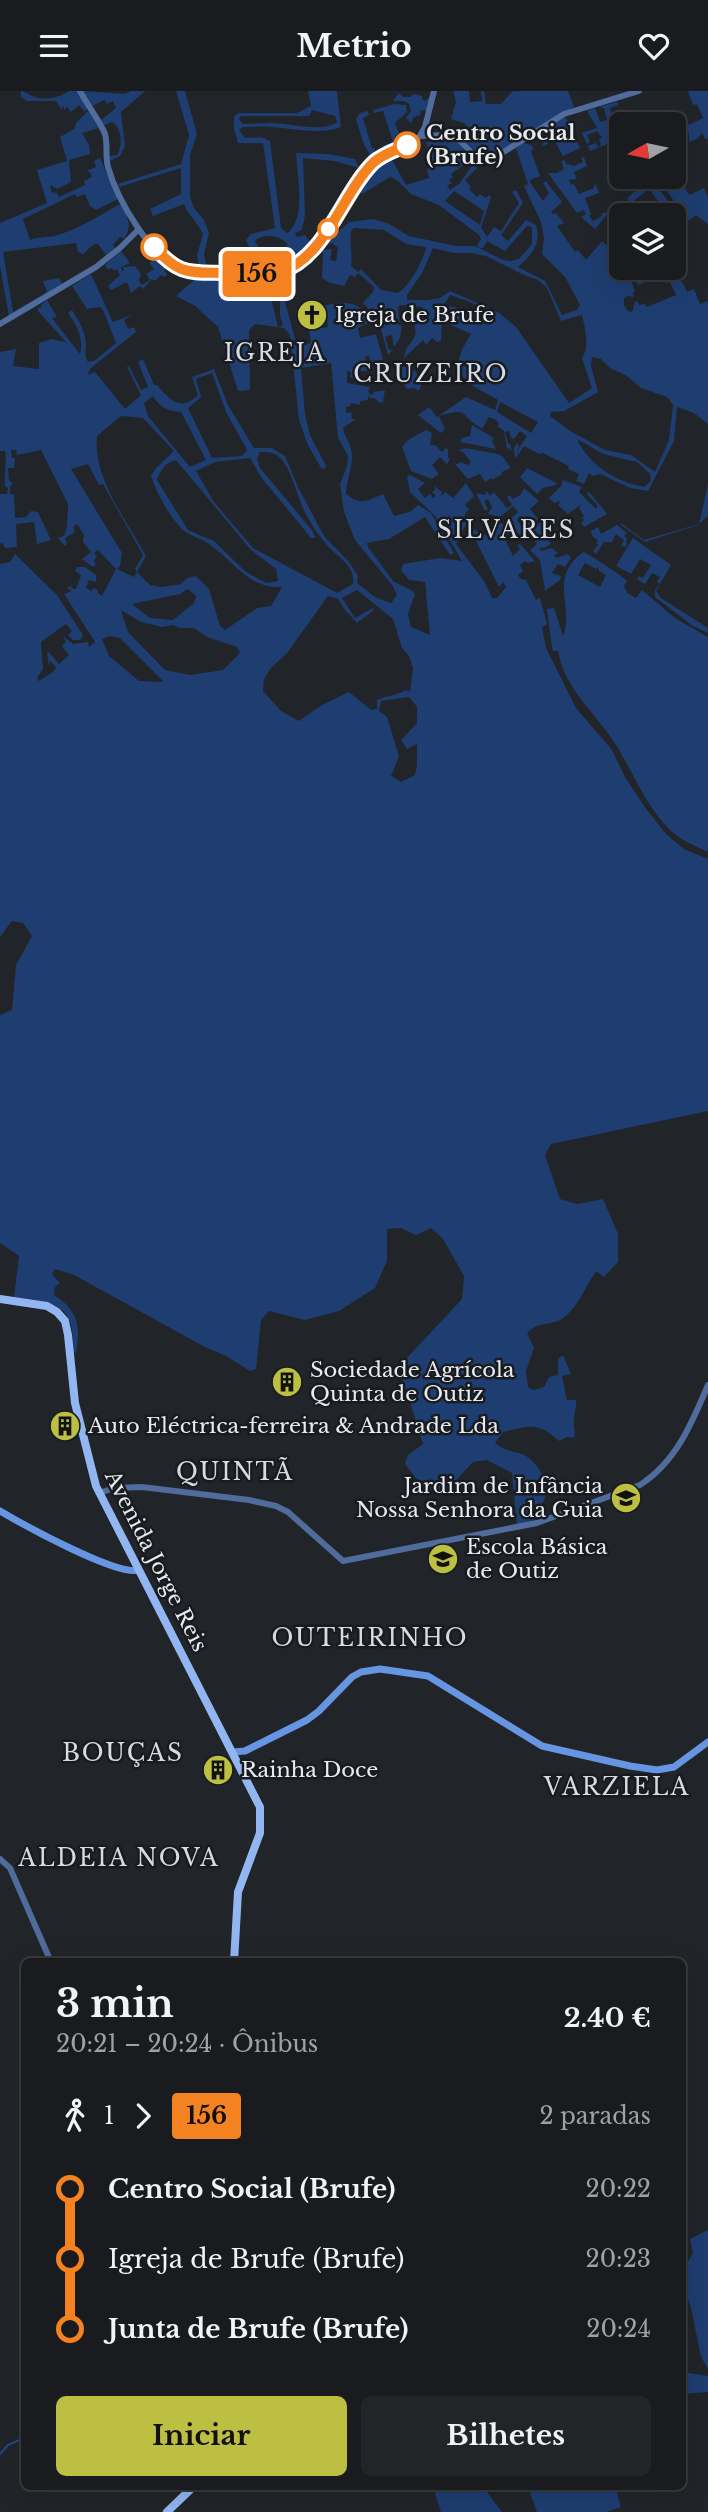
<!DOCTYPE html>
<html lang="pt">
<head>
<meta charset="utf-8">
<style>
  body { margin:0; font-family:"Libre Baskerville",serif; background:#222427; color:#f1f3f6; height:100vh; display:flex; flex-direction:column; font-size:26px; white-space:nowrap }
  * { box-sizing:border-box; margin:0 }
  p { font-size:23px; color:#9fa1a4 }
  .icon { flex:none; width:38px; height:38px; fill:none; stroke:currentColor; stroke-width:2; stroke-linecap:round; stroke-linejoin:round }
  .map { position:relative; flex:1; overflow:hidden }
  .sheet { position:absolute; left:21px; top:1867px; width:665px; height:532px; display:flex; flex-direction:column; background:#191b1e; border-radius:10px; box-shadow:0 7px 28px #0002,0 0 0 2px #37393c }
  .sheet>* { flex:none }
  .badge { padding:0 14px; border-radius:5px; font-size:24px; line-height:46px }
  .needle { width:46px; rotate:261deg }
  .tools { position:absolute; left:609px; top:21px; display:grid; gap:14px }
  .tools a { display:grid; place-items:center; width:77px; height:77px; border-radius:10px; background:#191b1e; box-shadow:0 7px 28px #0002,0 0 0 2px #37393c; font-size:35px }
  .map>.badge { position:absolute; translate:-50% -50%; box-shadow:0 0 0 4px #fff }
  .legs { display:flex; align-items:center; gap:10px; height:77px; padding:0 35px; font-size:23px }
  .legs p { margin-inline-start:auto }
  .overview { display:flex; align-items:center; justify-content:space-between; height:119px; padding:0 35px }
  h1 { font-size:38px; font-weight:700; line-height:52px }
  .cta { display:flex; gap:14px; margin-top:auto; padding:14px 35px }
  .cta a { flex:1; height:80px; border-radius:10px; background:#bdbf43; color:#111; font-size:28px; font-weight:700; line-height:80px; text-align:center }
  .cta a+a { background:#222427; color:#f1f3f6 }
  ul { padding:0 35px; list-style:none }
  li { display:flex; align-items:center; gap:24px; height:70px; font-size:26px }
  li i { display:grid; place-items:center; width:10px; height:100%; margin:0 9px; background:currentColor }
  li i::after { content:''; width:18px; height:18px; margin:-9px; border:5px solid; border-radius:50%; background:#191b1e }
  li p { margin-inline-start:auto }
  li:first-child i { background:linear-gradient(#0000 50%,currentColor 0) }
  li:last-child i { background:linear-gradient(currentColor 50%,#0000 0) }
  header { display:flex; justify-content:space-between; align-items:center; height:91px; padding:0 35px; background:#191b1e; font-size:32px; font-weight:700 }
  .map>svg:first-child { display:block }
</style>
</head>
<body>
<header><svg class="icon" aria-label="menu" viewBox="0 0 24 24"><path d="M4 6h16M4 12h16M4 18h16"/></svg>Metrio<svg class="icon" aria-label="heart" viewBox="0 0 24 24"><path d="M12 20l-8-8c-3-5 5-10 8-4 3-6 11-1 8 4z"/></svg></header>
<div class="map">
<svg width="708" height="2421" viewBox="0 0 708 2421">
  <rect width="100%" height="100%" fill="#212428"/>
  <path fill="#1e3d70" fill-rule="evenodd" d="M21,0c7,1 10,6 17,7 10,2 23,-1 31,-7h8l10,17 -2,4 -6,-7 -8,7 -4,-5 -3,3 -1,-5 -1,5 -6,-9h-29l-6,-4z
    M83,0l42,3 6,-3h14l-24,21 4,34 -5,10 -10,5 -2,-5 9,-1c6,-10 5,-27 -5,-33l-10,4 -2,-5 16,-13 -3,-7 -6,3 -3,-4 -14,7z
    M176,0h9l12,43 -7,21v42l4,11 10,12 5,13 -5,21 3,15h-8l-2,-14 6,-21c-5,-12 -15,-18 -19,-30l-31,12 -3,-7 31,-15v-26l-62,19 -1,-3 63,-20 8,-29z
    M308,0h29l4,36c-23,8 -45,2 -69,0 -10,-1 -19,0 -29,0l-4,3 6,8 16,-1 9,4 11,87 6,5c20,-14 10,-57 9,-80l32,1 27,5 4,9 -24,-7 -32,-3 2,57 -3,15 -7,3 2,4 8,-2 5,7 -7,12 -15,11 -1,-22c-9,-7 -22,-11 -32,-2l10,18 3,12h-13v-12l-9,-19 5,-6 24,-6 -12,-85h-25l-4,-14v-13l5,-3h58l14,-7zM312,19l23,6 2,6c-13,11 -49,1 -66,1 -9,0 -19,1 -28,1l-4,-4 2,-4h68z
    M453,0h16l1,11 12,-1 -1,-10h3l2,13h15l12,-13h55l6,16 -79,47h-17l-17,-16 8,-10 -5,-5 -13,-4 5,-17z
    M688,0h20v47l-2,2 -4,-7 -5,6 -8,3v-8l-3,-8 17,-8 -6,-14 -4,1z
    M399,2l4,4h7l4,-3 8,2v3l3,2 6,-5 -3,15 -7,-1 -1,5 -6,2 -3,6 -5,-5 5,-7 -2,-7 -5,-3h-11z
    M617,11l1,3 -8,3 4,16 -5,6 4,9 8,-3v3l-6,2 1,4 -4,2 3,10h-2l-6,-13 -17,7 -2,-5 8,-3 2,4 3,-2 -2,-6 3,-1 -5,-7 -10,4 3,7 -3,2 -5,-11 15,-5 -10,-17 8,-3 5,14 7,-2 -3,-12 -6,-1z
    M394,13l12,1 1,7 -12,11 4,10 -4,3 -2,10 -9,4 -2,-4 11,-4 -10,-31 -9,2 -1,-3z
    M88,20l11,17 -17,5 7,12 1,9 -21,6 2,22 -14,7 -7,-4 2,8 4,-1 3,5 26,-12 -1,-4 8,-4 -2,-5 -4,-1 10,-4 -2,-6 6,-3 18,41 -22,11 -6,-4 -5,-12 -8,3 -2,-3 -52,25 7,21c10,-4 18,-2 28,-5 23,-7 42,-20 62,-31 8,13 13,21 4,35l-4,-2 -7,8 2,3 -9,7 -8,-11h-4l-11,10 -5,-2 -2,-9 -73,9 10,60 34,-20 -4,-11 16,-3 3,6 -53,32 -9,-50v-43l47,-20 -10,-33 30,-9 -7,-24 14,-8 2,-6z
    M368,20l1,4 -6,3 9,30h3l-1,4 4,-1v3l-6,5 -9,-17 -7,-23 4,-6z
    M564,26l7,6 -1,3 10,22 -17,8 -10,-18 -6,2 1,4 -5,2 -1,-5 8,-16z
    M448,46l9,5 15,17 -21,15 2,3 -4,3 3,3 -5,3 3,4 10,-7 15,-22 2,7 -12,12 6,7 -2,2 8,8 3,-3 6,4 3,-3 2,2 -10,30 6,10 7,-10 7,4 18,-28 -7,-11 4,-2 7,13 -22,32 7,6 18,-21 10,5c6,19 -5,30 -18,42l27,14 17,34 15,-5 3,-5 -15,-28 -23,-23 2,-16 -3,-16 -17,-36 4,-2 -12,-36 7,-5 8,2 3,4 -3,2 9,25 -10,4v2l13,19 6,-8 -6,-10 3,-2 16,21 -11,10 2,2 3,-1 8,10 -7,3 18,26 3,-2 8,10 16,-19 19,17v10h5l9,23 -2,2 1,4 -7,-1 -3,3v6l4,6 4,1 3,-10 2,-1 2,4 6,-1 2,3 29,-12 -6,-13 -3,1 -9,-7 -20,9 -2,-6 5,-3 -2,-2 -3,4 -4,-10h35l-1,4 17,11 4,9 7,-3 6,15 8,-3v123l-14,-11 -17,-6 -3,34 -26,50 -18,-3 -30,-14 -7,2 -4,-3 -5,11 -8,-3 3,-7 -11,-5 1,-3 -26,-13 -4,1 -15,-8 -9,13 -1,-11 3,-5 2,3 -3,7 11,-17 -7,-5 -6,8 -3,-1 -2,-7 -4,1 3,11 3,2v7l-2,-4 -2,1 -3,-18 -7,-5 2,-2 -3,-4 -7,-3 -7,12c-24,-15 -12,-22 -43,-13l6,13 -4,4 -23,-18 11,-8 8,10 29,-20 29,13 3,-10c-35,-19 -53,-26 -27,-66l-29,-13 -1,20 -4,1 -5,-4 -6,7 -3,-5 -19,18c1,-12 8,-14 11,-23 2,-5 -2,-13 -3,-18l10,-1v-9l-21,-2 -3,2 1,13 2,2 -6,-2 -5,-12 -10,2 1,4 -6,2 -12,-13 10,-11 1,-5 -16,-14 -3,4 -5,-2 -6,11 -14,-3 -8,-5 1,-28 9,-1 -2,11 6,1 2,-13 -6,-5 -10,4 1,-3 10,-15 5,3 11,-10 25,-3 15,5 20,12 47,10h19l28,14 7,1 9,-2 13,-15v-17l-5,-1 -22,25 -18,-10 -4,7h-3l-3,-3 4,-6 -2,-4 -40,-30 -28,-11 -13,-13 -8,-4 -28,17 -2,-2 -4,1 19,-28 15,-9 16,29 23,-7 -2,-9 5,-3 -6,-24zM454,100l30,20 -4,14 -35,-24zM354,137l30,2 22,14 19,3 1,2c-6,16 -14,34 -28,44l-17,-3 -20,-21 -3,3 -7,-6c2,-12 -2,-23 0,-35zM433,157l21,5h17l15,3 38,19 14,5 9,8 14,33 21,-6c3,13 8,31 0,43l10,30 -23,15 -53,-76 -18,-15 -48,-21 -10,7 -12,2h-21v-5l15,-22zM450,204l18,6 15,8 -4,4 -35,-8zM592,266l9,2 9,9 17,8 14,12 26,9 6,8 -4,35 -14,32 -24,-17 -26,-5 -35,-19 -20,-15 1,-4 15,-1v-2h2l30,-17 -7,-26zM500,311l38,20 -7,11 -34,-21zM577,348l26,15 34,8 13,12 1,7 -7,6c-29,-6 -54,-21 -67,-48z
    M584,66l3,9 -13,6 3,7 -8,1 2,5 3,-1 5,10 15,-6 -1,-2 3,-1 3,8 -14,5 6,16 -2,2 4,5 9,-5v-3l7,-1 -14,17 -14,-12 5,-3 -2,-4 -7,3 -29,-40h9l7,-4 -3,-8 4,-1 1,4 8,2 9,-4 -2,-4z
    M674,71l9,24 7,9 14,-7 4,9v27l-12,-9 -8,6 -31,-44h17z
    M647,90h6l32,43 -11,8 2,-7 -2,-10h-6l-19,-26 -18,14 -4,-5z
    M121,160l9,12 -9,4 1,4h2l-1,-4 12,-1 6,8 -2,7 3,4 8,-5 -4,-6 8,-5 -5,-6 8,-6 10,10 -3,3 3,4 -3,3 -3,-2 -6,6 -3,-2 -9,10 -3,-3 -9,7 -4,-11 -16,8 -3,-4 12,-11 -3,-6 -3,2 -2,-3 -4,2 -3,-5z
    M91,183l22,48 21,-8 -10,6 4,9 6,-2 2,5 -45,36 -4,7 8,-3 30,37 16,-14 -14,-28 2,-1 12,24 7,-3 -10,-25 5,-3 11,26h3c13,15 23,27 41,10l-6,-18 22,-8 14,36 26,43h18l13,8 13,31 26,49 25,26 9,14 -1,7 18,14 16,6 6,-8 -5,-10 -37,-45 -11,-28 -4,-28 7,-18 1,-10 -10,-18 -7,-75 -30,5 4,46 5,21 16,31 -1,3 -4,-1 -14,-25 -8,-23 -9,-85 -6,-7 -29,-4 -6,6 1,60 -12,1 -20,-64 -23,-21 -19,-10 18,-16h51l1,-3h18l1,2 -7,2 2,18h6l-1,-14 3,-1 10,43 5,-2 -3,-9v-17l4,-1 13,48 14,-3 -2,-13 19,-3 -3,-22c25,-4 32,-4 47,16l-14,7 2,10 16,-4 7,25 -12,6 -2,-9h-3l-2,10 7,5h-17v2h3l-2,7 -5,-3 1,-5 -4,-1v12l23,4 -2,5 4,3 2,-3 11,-2 -2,12 -3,1 -6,-5h-5l-1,-4v6l-8,1v4l-9,-2 -1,3 -4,1v6l5,-1 1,7h4l-13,9c1,8 7,14 8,21 4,16 -5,29 -5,45 16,12 20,7 37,0l11,22 16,-4 8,-7 13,8 23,40 -4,2 -25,-38 -36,22 -22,4 1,4 26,35 17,8 4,4 -7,20 3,13 19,8 -5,-53 -16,-2 -8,-10 2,-6 37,-6 22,3 -26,-44 -26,-25 -3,-16 3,-1 15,8 -7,6 7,9 5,-4 3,4 3,-2 -4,-4 3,-2 -1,-4 8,6 -1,5 4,-5 8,6 13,-15 8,13 -9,9 4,4 -5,7 12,15 11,5 5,-6h2l-1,-10 16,7 4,5 -9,5 9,19 7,-7 -3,-4 3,-1 15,17 -7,2 -3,-2 -5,4 3,6 -5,4 3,4 5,1 10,20 4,-2 7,26 -5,3 4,21 30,60 36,42 13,27 19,29 22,28 18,15 24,10v252l-157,33 -6,11 15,44 17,5 26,-5 15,35v28l-14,15 -8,-6c-10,15 -21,43 -38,50 -12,4 -21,2 -31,12l7,15 -8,23 2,16 6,3 10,-3 5,-10 9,-2v-16l5,-4 8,19 -9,2 5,24h9c1,8 -3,15 -2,22 0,7 2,9 0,16l-7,-1 -8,4c-22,-20 -29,-15 -56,-9l-8,11c12,10 19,7 31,13 11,6 18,22 23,32l-7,17 -1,13 -24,7 -5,-52 -25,-13 -14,2 -15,16 2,11 -34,2 -21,-27 3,-9 15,-11 -20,-64 3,-21 56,-60 2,-23 -21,-37 -12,-11 -15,7 -15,-7 -14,1v32l-12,27 -36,23 -34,9 -36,-9 -8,9 -5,49 -6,2 -24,-15 -21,-9 -131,-72 -19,-6 -3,5 8,9 -5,4 -1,8c24,15 27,32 22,58l-3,-2c2,-50 -18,-46 -59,-54l5,-41 -19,-13v-228l12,-5 4,-45 16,-29 -9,-13 -11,-2 -12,16v-373l10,-2 5,-8 42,41 26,40 -3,5h-7l-5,-5 4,-4 -6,-7 -25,18 2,27 -6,9 2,3 14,-9 3,-5 -6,-6 -1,4 -2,-12 2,-1 10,12 10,-9 -7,-9 4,-4 -3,-6 10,8 15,-2 1,5 6,-5 -31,-48 8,-3 -5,-3 5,-3 -1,3 5,1 5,-14 -6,-4 2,-4h8l11,8v7l-7,-2 -3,8 6,3 1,-3 5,2 -1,2 5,4 14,-27 -18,-19 -4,3 3,3 -3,5 2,4 -3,2 -11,-8 9,-7 -8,-10 1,-7 -7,-11 -4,3 2,5 -10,6 2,6 -2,2 -7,-8 6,-2 3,-10 1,-22 -27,-54 -24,5 -1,-5h-5l1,8h3l-1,10h-6l1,12 4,4 -3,1v9l4,1 1,23 11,-1 5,-6 7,1 13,28 -14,4 -3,-22 -18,2 1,23 -12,1 -2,-4 -3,-1v-49h7l1,-6 -3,-2c-1,-14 2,-22 0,-35h-5v-99l16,-3 -3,17 26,3v-26l12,-4 15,3 -28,-31v-3l4,-1 -1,-2 6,-5 10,17 -5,1 28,36c4,-15 -3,-29 -12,-41l4,-3c7,11 13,21 14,34 0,7 -2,11 2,18l6,-1 22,-18 -13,-33 -3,-3 -13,2 -15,-23zM212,282l14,39 21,38 -5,6 -30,2 -24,-50 13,-11 -5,-18zM153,305c7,12 15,15 28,16l25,48 -16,7 -42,-51 -4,-13zM121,325l22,2 31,33 -18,17 -5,8c6,18 17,38 30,52 7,8 20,10 28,16 25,17 39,45 73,43l-11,19 -14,2 -32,22 -5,-4 -11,-37 -13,-13 -9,2 -6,6 -19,3 -12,-2 -13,-13 9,-16c-20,-37 -53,-77 -49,-120zM260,361c7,0 15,0 20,6 12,12 16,35 23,50 6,13 15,27 24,37 10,12 29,21 26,39l-16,9 -84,-45 -39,-46 -18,-31 19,-9 35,-4 11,19 50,61h5l-5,-9 -51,-61 -3,-9zM176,369l75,90 25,19 2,12 -12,2 -20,-11 -32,-31 -26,-11 -31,-50c4,-11 8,-17 19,-20zM88,373l11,21 4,-1 40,71 -8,14 2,3 -3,5 -17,-8 3,-3 2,-13 -51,-84zM465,435l11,15 23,46 4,-5 3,5 -9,11h-5l-8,-17 -28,-37zM188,498l8,7 -2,7 -21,17 -23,-2 -18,-14 48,-10zM357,499l36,29 9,29 7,8 4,12 -3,24 -4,-2c-10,6 -19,5 -29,10v9l-6,1 -22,-18 -29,14 -21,15 -18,-10 -18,-20 1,-12 7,-11 16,-15 41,-57 10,3 7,11 12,13 17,-13 -1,-2 -18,10 -13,-20zM121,519l20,12 21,5 11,-2 7,3h14l13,9 30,10 3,6 -17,17 -33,5 -25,-5 -37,-38zM109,545l11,2 44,44 -25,-1 -30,-25 -7,-17zM409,606l8,10v16l-16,17 6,9 10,-5v21l-2,10 -14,7 -10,-6 8,-20 -12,-39 -8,-6 2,-10z
    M395,232l7,3 -2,12 -6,9 -2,-12 -7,2 4,13 4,-1 -5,6 -8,-29z
    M410,275v3l5,2 7,12 -3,8 -5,-3 -7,1 -4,-5 -2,-17z
    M472,334l22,13 -2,3 4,8 -36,-7 2,-4 8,-2z
    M426,339l6,3 -2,12h5l7,7 4,-4 2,1v9l2,1 -3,5 -7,-7 -8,8 7,9 -7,5 -21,-8 -9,-24 6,-7z
    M465,357l33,6 5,3 8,11 -9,4 -1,3 -9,5 -1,-2 -6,4 -5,-8 -12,5 -14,-16 4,1 2,-2 8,3 3,-3 -7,-9 -5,-3z
    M527,377l29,15v2l-13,3 -6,6 -17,-17z
    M563,389l19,7 -3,5 17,17 2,-3 -11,-12 1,-2 3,2 16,20 -23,13 -3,-4 3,-3 -1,-2 -4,2 5,-4 -5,-8 3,-4 -14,10 -10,-9 3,-4 -7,2 -5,-5 12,-12z
    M708,393v32l-10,9 -53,17 -24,-17v-2l23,17 55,-16z
    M524,397l15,13 -9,8 8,10 -4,3 2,3 5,-3 9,9 -3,2 4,7 -2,1 2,3 -7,4 -3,-1 -1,4 12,-3 6,5 -4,2 2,3 12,-4 3,4 -6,9 -7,-3 -6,9 9,3 -1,4 -15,11 -5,-31 -10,-10 7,-6 -7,-11 2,-2 -10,-15 -5,4 10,15 -5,3 -14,-17 10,-9 -5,-6 -13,11 -12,-3 4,-7 -4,-8 -4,2 4,8 -3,2 -9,-18 10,2 -1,-3 2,-1 3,5 4,-4 13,16 5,-3 -5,-8 2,-2 4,4 7,-4z
    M617,434l10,8 -3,3 3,2 -1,9 -5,-1 3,-6 -8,-6 -4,8h-8l-8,12 -3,-3 5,-6 -2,-2 2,-3 -6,-4 -1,-5 7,-4 3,7z
    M633,447l38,27 -15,26 5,7 47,30v5l-15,-7 -38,-29v-7l5,-6 -3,-2 3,-5 -8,-4 -7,11 -8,-5 2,-3 4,2 8,-13 -11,-6 -9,15 -15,-8z
    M583,461c6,2 40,24 44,29l-3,5 3,7 9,5 6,-8 33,28 33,19v215c-13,-6 -26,-11 -37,-21 -23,-22 -36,-54 -52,-81 -19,-34 -54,-58 -61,-99h-5l-1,-3 -5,-39 7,-1 9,28c12,-29 -16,-57 20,-84zM585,472l11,6 2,-2 1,4 7,4 -6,12 -22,-12z
    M708,2139v139l-7,-12 -10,-49 -8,-23v-15l10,-17 -3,-14z
    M682,2281l26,4v16l-25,2z
    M433,2396h50l19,25h-61z
    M528,2396h87l6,20 -15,5h-69z"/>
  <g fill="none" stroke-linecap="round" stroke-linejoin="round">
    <path stroke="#1f498f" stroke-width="2" d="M0,2363l8,-9 16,-7"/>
    <path stroke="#4f6c9d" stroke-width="6" d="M80,0c6,12 21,32 25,43 3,10 0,22 3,33 9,32 43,92 76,104l85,2 11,-1 14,-7 24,-23 57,-81 37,-18 8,-7 5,-9 9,-36
      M420,45l29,-1 11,6 15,15 12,2 15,-5 62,-39 75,-23
      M0,233l96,-57 24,-19 19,-19
      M99,1402l15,-5 28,-1 107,13 27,6 12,6 55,49 194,-38 103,-38c36,-23 52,-62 68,-100
      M0,1768l10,9 41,94"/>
    <path stroke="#6695e2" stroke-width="7" d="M0,1420c22,13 118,66 139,59
      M233,1661l12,-1 62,-31 12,-9 33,-34 9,-5 19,-3 48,7 114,70 88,20 27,4 17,-3 34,-25"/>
    <path stroke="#92b6f2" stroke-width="8" d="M0,1208l47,7 10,6 8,9 3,14 7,68 21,83 164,321v26l-22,59 -4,70
      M167,2421l26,-25"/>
  </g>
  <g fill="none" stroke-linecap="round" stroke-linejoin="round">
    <g stroke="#fff" stroke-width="16">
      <path id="line-1" d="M154,156c26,29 35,25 72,26 17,0 38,4 54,-1 46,-14 62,-79 94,-110 9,-8 22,-12 33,-17"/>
    </g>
    <use href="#line-1" stroke="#f58220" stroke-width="10"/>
  </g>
  <defs>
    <g id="church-disc" transform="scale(1.575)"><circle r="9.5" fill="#bdbf43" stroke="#181b1f"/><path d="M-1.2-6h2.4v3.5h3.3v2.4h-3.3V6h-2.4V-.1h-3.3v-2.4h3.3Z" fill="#111"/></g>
    <g id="building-disc" transform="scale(1.575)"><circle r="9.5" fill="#bdbf43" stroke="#181b1f"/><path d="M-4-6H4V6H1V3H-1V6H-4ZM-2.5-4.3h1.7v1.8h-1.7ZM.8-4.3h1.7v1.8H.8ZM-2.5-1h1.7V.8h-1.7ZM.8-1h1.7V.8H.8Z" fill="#111"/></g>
    <g id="school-disc" transform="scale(1.575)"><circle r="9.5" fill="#bdbf43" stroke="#181b1f"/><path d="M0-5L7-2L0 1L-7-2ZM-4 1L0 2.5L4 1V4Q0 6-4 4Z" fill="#111"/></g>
  </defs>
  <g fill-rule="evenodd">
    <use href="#church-disc" x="312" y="224"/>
    <use href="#building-disc" x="287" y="1291"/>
    <use href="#building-disc" x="65" y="1335"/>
    <use href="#school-disc" x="626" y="1407"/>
    <use href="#school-disc" x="443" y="1468"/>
    <use href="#building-disc" x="218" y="1679"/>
  </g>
  <g fill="#fff" stroke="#f58220" stroke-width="3.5">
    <circle cx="407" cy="54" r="12"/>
    <circle cx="328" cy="138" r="9"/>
    <circle cx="154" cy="156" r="12"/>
  </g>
  <g text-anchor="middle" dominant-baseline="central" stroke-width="5" stroke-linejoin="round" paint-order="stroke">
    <g font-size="21" font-weight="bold" fill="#e8eaed" stroke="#181b1f" text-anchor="start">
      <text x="426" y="42">Centro Social<tspan x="426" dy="24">(Brufe)</tspan></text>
    </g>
    <g font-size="21" fill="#e8eaed" stroke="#181b1f" text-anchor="start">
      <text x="335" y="224">Igreja de Brufe</text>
      <text x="310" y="1279">Sociedade Agrícola<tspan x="310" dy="24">Quinta de Outiz</tspan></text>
      <text x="88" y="1335">Auto Eléctrica-ferreira &amp; Andrade Lda</text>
      <text x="603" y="1395" text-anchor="end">Jardim de Infância<tspan x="603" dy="24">Nossa Senhora da Guia</tspan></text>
      <text x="466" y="1456">Escola Básica<tspan x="466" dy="24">de Outiz</tspan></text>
      <text x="241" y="1679">Rainha Doce</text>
    </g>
    <g font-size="21" fill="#e8eaed" stroke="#181b1f">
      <text transform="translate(156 1470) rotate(63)">Avenida Jorge Reis</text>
    </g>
    <g font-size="23" letter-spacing="2" fill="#d7dbe1" stroke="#181b1f">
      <text x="275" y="262">IGREJA</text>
      <text x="431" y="283">CRUZEIRO</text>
      <text x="506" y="439">SILVARES</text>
      <text x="235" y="1381">QUINTÃ</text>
      <text x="370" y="1547">OUTEIRINHO</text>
      <text x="123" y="1662">BOUÇAS</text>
      <text x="617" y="1696">VARZIELA</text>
      <text x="119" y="1767">ALDEIA NOVA</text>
    </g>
  </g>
</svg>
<div class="tools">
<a><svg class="needle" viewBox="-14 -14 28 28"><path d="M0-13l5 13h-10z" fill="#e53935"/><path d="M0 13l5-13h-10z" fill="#9fa1a4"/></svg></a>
<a><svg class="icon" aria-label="layers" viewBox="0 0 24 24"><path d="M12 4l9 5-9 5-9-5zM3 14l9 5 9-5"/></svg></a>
</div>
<b class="badge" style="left:257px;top:183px;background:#f58220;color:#111">156</b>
<section class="sheet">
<div class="overview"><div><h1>3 min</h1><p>20:21 – 20:24 · Ônibus</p></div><b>2.40 €</b></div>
<div class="legs"><svg class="icon" aria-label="walk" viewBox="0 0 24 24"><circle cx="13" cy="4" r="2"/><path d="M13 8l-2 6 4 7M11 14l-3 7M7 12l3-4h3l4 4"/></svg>1<svg class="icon" aria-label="forward" viewBox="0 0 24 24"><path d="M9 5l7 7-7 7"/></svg><b class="badge" style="background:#f58220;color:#111">156</b><p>2 paradas</p></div>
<ul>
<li><i style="color:#f58220"></i><b>Centro Social (Brufe)</b><p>20:22</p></li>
<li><i style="color:#f58220"></i><span>Igreja de Brufe (Brufe)</span><p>20:23</p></li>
<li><i style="color:#f58220"></i><b>Junta de Brufe (Brufe)</b><p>20:24</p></li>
</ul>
<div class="cta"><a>Iniciar</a><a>Bilhetes</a></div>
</section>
</div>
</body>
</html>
